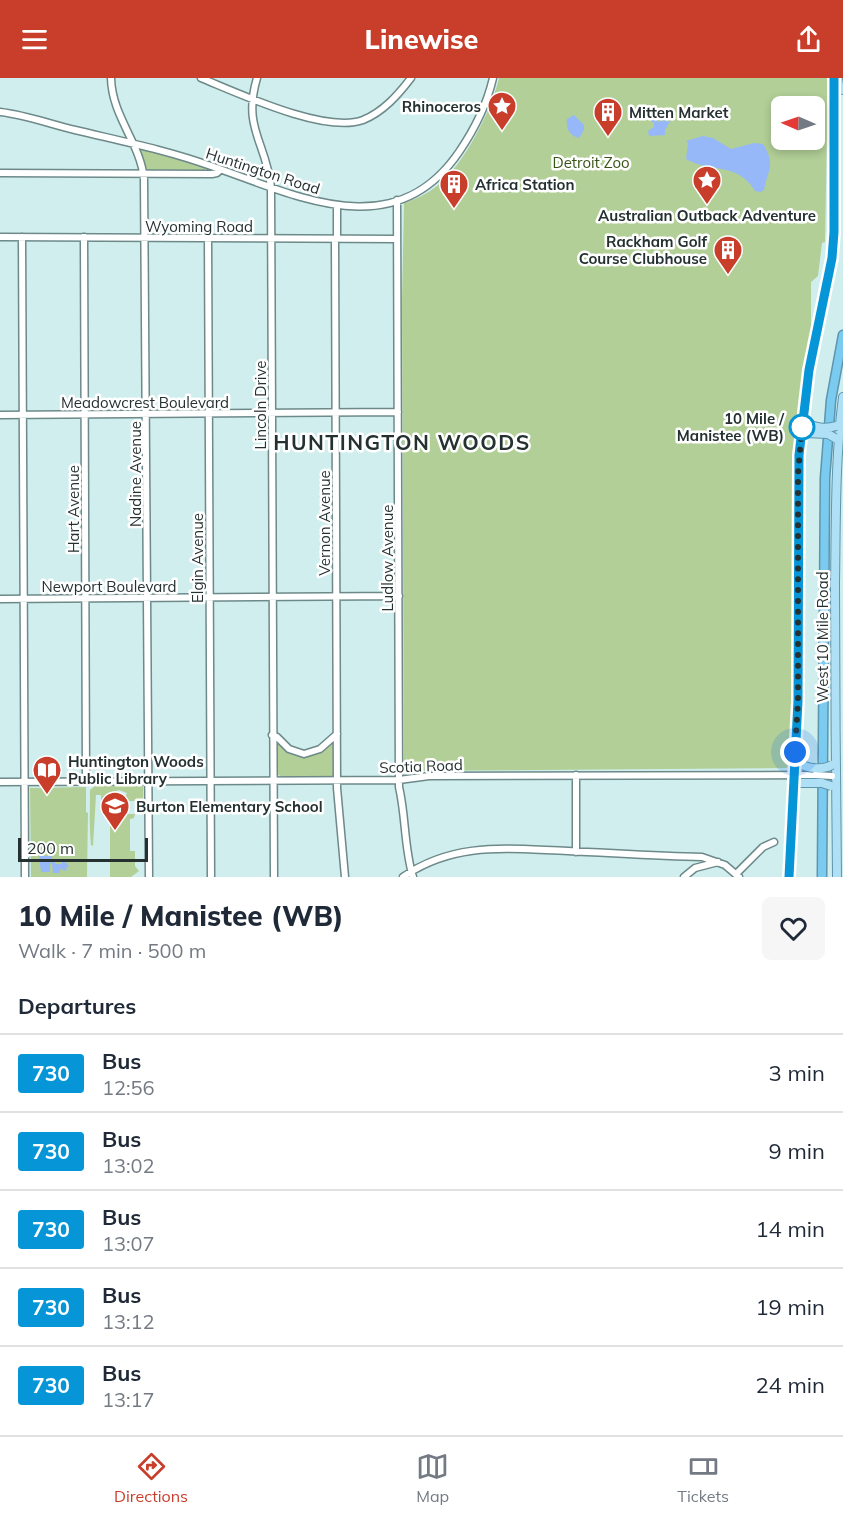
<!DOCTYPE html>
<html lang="en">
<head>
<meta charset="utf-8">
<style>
  body { margin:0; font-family:Mulish,sans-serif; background:#f6f6f7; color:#1f2937; height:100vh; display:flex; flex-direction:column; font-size:22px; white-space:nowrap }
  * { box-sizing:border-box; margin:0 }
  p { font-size:20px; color:#747a83 }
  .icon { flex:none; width:33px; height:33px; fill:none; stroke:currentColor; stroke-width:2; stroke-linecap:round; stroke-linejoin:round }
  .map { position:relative; height:799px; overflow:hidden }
  .panel { display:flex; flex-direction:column; background:#fff; flex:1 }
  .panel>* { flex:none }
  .badge { padding:0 12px; border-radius:4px; font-size:21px; line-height:39px }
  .needle { width:39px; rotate:272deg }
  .fabs { position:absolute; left:771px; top:18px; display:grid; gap:12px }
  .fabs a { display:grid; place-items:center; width:54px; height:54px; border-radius:9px; background:#fff; box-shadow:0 3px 9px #0003; font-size:30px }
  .scale { position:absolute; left:18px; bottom:15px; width:130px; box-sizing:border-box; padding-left:6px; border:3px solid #253131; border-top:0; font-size:16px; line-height:21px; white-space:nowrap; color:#253131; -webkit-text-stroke:4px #fff; paint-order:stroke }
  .you { position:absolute; width:30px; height:30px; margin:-15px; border:4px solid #fff; border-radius:50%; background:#1a73e8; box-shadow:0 0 0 9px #1a73e833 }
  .map>.badge { position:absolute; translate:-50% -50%; box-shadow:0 0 0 3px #fff }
  h2 { padding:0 18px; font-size:22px; line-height:54px }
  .round { display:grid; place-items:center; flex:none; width:63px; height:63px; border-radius:9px; background:#f6f6f7 }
  .head { display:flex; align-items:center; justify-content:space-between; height:102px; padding:0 18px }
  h1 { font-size:28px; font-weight:800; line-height:45px }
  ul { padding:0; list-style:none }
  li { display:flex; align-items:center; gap:18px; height:78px; padding:0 18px; border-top:2px solid #e0e1e3 }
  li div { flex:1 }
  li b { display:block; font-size:22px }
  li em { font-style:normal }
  li .badge { min-width:66px; font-weight:700; text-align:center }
  header { display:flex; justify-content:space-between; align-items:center; height:78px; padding:0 18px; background:#c93d2b; color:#fff; font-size:27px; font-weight:800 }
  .dock { display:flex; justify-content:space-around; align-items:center; height:84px; border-top:2px solid #e0e1e3; background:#fff; font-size:16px; color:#747a83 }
  .dock a { display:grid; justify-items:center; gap:3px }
  .dock .selected { color:#c93d2b }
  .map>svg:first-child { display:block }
</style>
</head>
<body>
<header><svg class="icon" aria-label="menu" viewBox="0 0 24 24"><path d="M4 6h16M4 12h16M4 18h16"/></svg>Linewise<svg class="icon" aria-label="share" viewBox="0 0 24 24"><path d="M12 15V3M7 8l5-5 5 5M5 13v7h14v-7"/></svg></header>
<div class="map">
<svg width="843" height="799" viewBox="0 0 843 799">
  <rect width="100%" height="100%" fill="#d0eeee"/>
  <path fill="#b2cf97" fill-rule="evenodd" d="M499,0h329l-3,164 -3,1 -4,33 -7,6v49l-14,85 -4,63 -1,213 -3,72 -2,4 -381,3v-4l-2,-1 -2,-465 2,-98c12,-4 23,-9 33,-17 27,-21 54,-75 62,-108zM782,28h32v34h-32z
    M140,70l60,17 5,2v3l-2,1h-56z
    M333,663v35l-51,1 -7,-4 1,-31 29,13z
    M95,708h48v19l-7,1 -1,-5h-8v-4h-2l2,-4 -8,-3 -10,3 1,4 -2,1v3l-7,1v-7h-5l-3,51 -2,-1c-2,-18 -1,-37 -1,-55z
    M86,709v25l2,1 -1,64h-56l-1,-89z
    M120,736h15l-1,4 -4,1v32h5v15l4,5 -8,6h-21v-53l10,-2z"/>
  <path fill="#96b8f9" d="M574,37l10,10v5l-5,8c-10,-3 -13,-9 -12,-19z
    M652,39h3l3,5 4,-2 2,2 1,-4 2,4 4,-2 -6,10v5l-16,1 -1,-5 6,-4v-4l-3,-2z
    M703,58l10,2 18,11 23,-6 9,1c13,21 5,25 1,46l-3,2 -6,-1c-18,-30 -43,-17 -69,-32l2,-16 -2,-2z
    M39,778h13v4l4,4h6v-3l3,1 4,4 -3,2 1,3 -7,-2v4h-7l-1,-9 -2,-1v9h-9z"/>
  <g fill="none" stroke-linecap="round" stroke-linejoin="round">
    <g stroke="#6d8989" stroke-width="9">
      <path id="minor" d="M111,0c1,39 29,64 33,101l5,698
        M201,0c37,15 124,56 162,42 20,-8 35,-25 48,-42
        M257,0c-15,51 10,65 14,110l3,689
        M0,34c26,3 50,12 75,18 46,11 92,20 136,36 85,29 183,81 248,-14 15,-22 28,-48 34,-74
        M0,95l212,1 5,-1 3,-3
        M397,122l2,587c7,30 5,61 14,90
        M0,159l397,2
        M22,159l3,640
        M84,159l2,544
        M208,160l3,639
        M335,161l2,549 8,89
        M337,161v-34
        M0,337l398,-3
        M0,521l399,-3
        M272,657l5,2 12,12 15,5 16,-5 17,-15
        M576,697v77
        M0,704l399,-2 30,-4 386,-1
        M737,795l26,-26 11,-5
        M403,799c52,-36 105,-28 165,-26 45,2 89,5 134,6l23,8 14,12
        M684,799l11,-9 23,-6"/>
    </g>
    <g stroke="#5d95ad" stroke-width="10">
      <path id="major" d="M838,0l1,7 4,5
        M789,799l9,-176 1,-246 10,-85 23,-112 2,-26v-154
        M837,799c-1,-98 -2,-195 -2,-293 1,-62 0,-125 8,-187"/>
    </g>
    <g stroke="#5d95ad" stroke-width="11">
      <path id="highway" d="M822,799l3,-399 6,-78 12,-65"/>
    </g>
    <use href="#minor" stroke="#fff" stroke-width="6"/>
    <use href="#major" stroke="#b0e0f6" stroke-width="8"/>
    <use href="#highway" stroke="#7bcbf0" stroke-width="8"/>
    <g stroke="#6d8989" stroke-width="9" stroke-linecap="butt">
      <path id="minor-bridge" d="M815,697l17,1"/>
    </g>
    <g stroke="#5d95ad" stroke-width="10" stroke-linecap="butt">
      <path id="major-bridge" d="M806,344c7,6 21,7 30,4
        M805,355l23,1 7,4
        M799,685c8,6 24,7 33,2
        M799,705h23l9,3"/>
    </g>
    <use href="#minor-bridge" stroke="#fff" stroke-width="6"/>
    <use href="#major-bridge" stroke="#b0e0f6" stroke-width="8"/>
  </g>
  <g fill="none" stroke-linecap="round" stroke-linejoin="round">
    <g stroke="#fff" stroke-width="14">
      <path id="line" d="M789,799l9,-176 1,-246 10,-85 23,-112 2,-26v-154"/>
    </g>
    <use href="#line" stroke="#0696d7" stroke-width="9"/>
    <path stroke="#253131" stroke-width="6" stroke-dasharray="0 10.8" d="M795,674l3,-51v-227l4,-47"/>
  </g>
  <defs>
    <g id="sight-pin" transform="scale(1.5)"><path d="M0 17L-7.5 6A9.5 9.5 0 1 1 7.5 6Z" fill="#c93d2b" stroke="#fff"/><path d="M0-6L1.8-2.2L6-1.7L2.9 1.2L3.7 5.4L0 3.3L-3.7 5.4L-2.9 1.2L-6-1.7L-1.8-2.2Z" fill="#fff"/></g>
    <g id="building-pin" transform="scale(1.5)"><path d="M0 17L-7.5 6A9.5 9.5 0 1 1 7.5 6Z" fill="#c93d2b" stroke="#fff"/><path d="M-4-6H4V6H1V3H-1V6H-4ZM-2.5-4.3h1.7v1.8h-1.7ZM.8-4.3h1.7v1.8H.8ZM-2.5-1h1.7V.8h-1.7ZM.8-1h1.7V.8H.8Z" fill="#fff"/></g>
    <g id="library-pin" transform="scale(1.5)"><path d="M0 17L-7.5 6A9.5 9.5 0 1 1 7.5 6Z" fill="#c93d2b" stroke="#fff"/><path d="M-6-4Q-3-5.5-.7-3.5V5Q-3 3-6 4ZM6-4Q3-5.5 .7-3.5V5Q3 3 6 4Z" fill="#fff"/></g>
    <g id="school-pin" transform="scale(1.5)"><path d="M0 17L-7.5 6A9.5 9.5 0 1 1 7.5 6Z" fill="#c93d2b" stroke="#fff"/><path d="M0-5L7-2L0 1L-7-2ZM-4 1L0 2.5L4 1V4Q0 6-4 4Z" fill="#fff"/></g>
  </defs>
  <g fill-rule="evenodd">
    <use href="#sight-pin" x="502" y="28"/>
    <use href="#building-pin" x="608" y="34"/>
    <use href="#sight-pin" x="707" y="102"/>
    <use href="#building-pin" x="454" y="106"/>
    <use href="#building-pin" x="728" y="172"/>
    <use href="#library-pin" x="47" y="692"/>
    <use href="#school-pin" x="115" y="728"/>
  </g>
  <circle fill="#fff" stroke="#0696d7" stroke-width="3" cx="802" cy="349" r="12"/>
  <g text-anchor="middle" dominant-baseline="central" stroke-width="5" stroke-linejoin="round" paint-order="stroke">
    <g font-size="15" font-weight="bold" fill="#253131" stroke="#fff" text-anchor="start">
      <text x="481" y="28" text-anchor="end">Rhinoceros</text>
      <text x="629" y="34">Mitten Market</text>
      <text x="475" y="106">Africa Station</text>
      <text x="707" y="137" text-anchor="middle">Australian Outback Adventure</text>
      <text x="707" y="163" text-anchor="end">Rackham Golf<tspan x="707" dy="17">Course Clubhouse</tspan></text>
      <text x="68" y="683">Huntington Woods<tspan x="68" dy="17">Public Library</tspan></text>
      <text x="136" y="728">Burton Elementary School</text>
    </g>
    <g font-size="15" fill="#385316" stroke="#fff">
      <text x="591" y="84">Detroit Zoo</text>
    </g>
    <g font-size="15" fill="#253131" stroke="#fff">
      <text transform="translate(263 93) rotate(18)">Huntington Road</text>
      <text x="199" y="148">Wyoming Road</text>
      <text x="145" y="324">Meadowcrest Boulevard</text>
      <text transform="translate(260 327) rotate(-90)">Lincoln Drive</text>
      <text transform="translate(135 396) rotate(-90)">Nadine Avenue</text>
      <text transform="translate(73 431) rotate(-90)">Hart Avenue</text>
      <text transform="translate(324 445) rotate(-90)">Vernon Avenue</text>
      <text transform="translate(197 480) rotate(-90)">Elgin Avenue</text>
      <text transform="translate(387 480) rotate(-90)">Ludlow Avenue</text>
      <text x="109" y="508">Newport Boulevard</text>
      <text transform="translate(822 559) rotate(-90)">West 10 Mile Road</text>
      <text transform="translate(421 688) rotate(-2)">Scotia Road</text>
    </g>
    <g font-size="15" font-weight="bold" fill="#253131" stroke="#fff" text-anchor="end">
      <text x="784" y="340">10 Mile /<tspan x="784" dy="17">Manistee (WB)</tspan></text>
    </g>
    <g font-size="21" font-weight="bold" letter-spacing="1.5" fill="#253131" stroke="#fff">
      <text x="402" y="364">HUNTINGTON WOODS</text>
    </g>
  </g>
</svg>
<div class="fabs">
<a><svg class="needle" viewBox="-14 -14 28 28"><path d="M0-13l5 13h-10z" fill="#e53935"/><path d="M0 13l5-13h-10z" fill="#747a83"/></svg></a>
</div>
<div class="scale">200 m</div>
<div class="you" style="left:795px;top:674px"></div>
</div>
<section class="panel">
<div class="head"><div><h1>10 Mile / Manistee (WB)</h1><p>Walk · 7 min · 500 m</p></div><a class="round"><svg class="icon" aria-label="heart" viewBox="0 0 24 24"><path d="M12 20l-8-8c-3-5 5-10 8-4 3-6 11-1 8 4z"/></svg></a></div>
<h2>Departures</h2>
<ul>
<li><span class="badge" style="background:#0696d7;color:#fff">730</span><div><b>Bus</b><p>12:56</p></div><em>3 min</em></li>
<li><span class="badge" style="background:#0696d7;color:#fff">730</span><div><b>Bus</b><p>13:02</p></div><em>9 min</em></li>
<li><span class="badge" style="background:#0696d7;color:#fff">730</span><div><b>Bus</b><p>13:07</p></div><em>14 min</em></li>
<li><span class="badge" style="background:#0696d7;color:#fff">730</span><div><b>Bus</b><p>13:12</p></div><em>19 min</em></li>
<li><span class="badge" style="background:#0696d7;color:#fff">730</span><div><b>Bus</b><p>13:17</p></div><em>24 min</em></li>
</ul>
</section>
<nav class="dock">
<a class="selected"><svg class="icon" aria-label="directions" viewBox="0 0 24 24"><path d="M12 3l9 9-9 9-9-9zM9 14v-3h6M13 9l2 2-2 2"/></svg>Directions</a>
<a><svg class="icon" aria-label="map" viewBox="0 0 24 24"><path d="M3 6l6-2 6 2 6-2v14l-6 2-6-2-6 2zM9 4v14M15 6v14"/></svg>Map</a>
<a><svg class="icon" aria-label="tickets" viewBox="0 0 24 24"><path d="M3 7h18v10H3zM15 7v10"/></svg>Tickets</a>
</nav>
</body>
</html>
